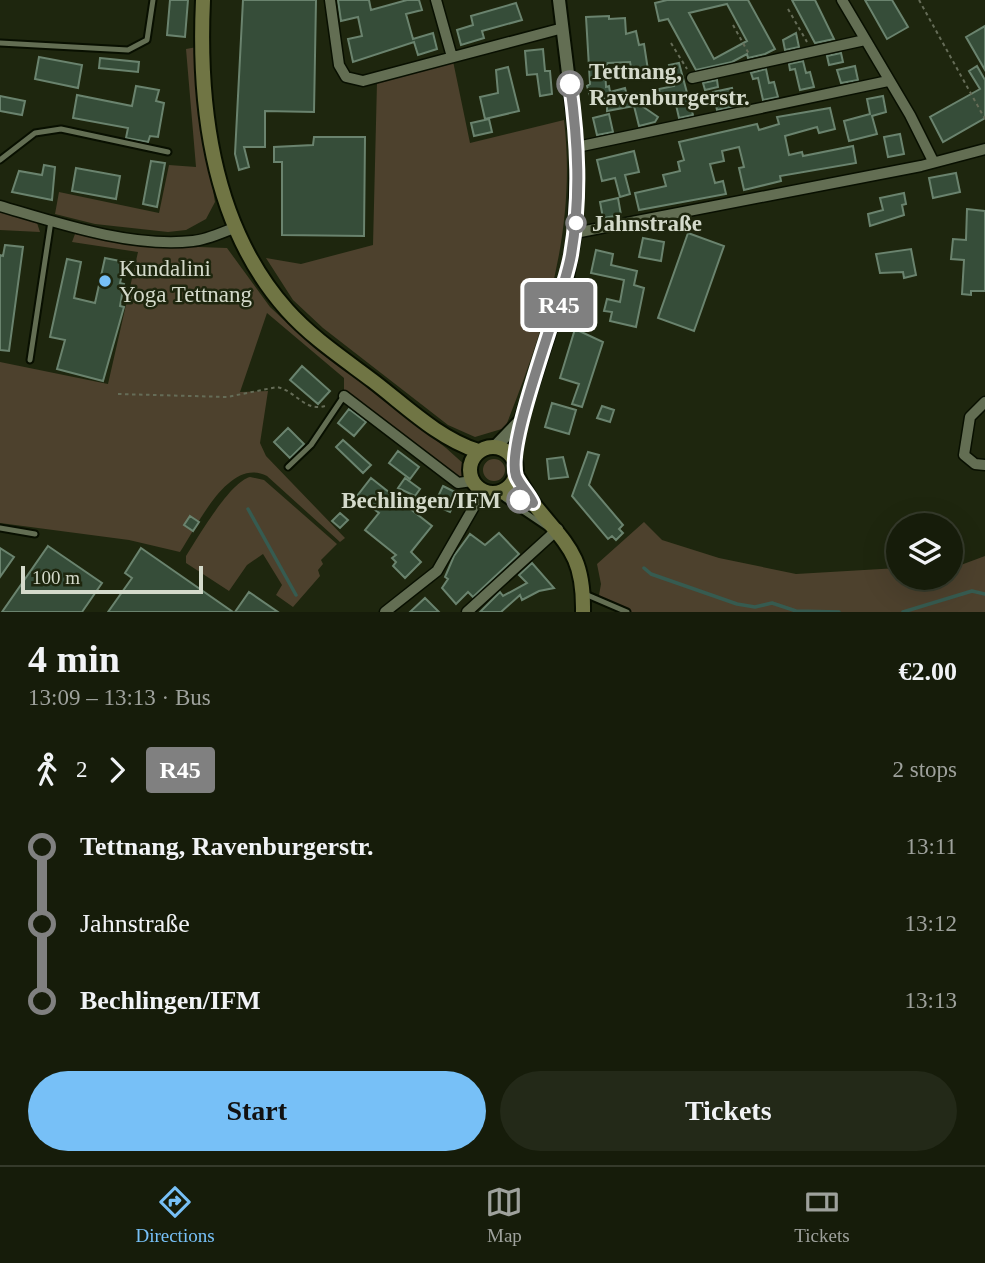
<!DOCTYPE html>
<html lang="en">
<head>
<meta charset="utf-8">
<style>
  body { margin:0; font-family:Georgia,serif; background:#232918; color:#f1f3f6; height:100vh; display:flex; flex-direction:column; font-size:26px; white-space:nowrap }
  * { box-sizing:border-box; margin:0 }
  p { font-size:23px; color:#9ea19c }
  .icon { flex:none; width:38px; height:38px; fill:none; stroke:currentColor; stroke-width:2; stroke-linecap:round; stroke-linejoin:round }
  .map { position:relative; height:612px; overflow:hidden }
  .panel { display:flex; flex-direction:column; background:#161c0a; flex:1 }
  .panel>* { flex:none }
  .badge { padding:0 14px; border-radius:5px; font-size:24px; line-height:46px }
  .fabs { position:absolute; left:886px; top:513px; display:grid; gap:14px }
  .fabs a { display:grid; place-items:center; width:77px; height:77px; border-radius:50%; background:#161c0a; box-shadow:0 7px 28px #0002,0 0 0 2px #353a2b; font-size:35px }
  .scale { position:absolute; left:21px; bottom:18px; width:182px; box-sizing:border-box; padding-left:7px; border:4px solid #d4dacb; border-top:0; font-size:19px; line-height:24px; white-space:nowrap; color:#d4dacb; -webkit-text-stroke:5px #1e260e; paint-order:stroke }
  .map>.badge { position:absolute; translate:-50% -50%; box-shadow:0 0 0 4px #fff }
  .legs { display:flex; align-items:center; gap:10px; height:77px; padding:0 28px; font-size:23px }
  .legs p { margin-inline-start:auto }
  .summary { display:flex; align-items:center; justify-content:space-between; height:119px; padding:0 28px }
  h1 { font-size:38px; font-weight:700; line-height:52px }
  .action { display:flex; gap:14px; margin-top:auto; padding:14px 28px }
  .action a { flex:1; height:80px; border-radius:42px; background:#77c0f7; color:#111; font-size:28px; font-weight:700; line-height:80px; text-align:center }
  .action a+a { background:#232918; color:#f1f3f6 }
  ul { padding:0 28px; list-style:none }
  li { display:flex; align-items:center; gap:24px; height:77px; font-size:26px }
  li i { display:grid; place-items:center; width:10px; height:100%; margin:0 9px; background:currentColor }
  li i::after { content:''; width:18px; height:18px; margin:-9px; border:5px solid; border-radius:50%; background:#161c0a }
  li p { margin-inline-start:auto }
  li:first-child i { background:linear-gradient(#0000 50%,currentColor 0) }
  li:last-child i { background:linear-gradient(currentColor 50%,#0000 0) }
  .tabs { display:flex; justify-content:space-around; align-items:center; height:98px; border-top:2px solid #353a2b; background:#161c0a; font-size:19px; color:#9ea19c }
  .tabs a { display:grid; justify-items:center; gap:4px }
  .tabs .selected { color:#77c0f7 }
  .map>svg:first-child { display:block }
</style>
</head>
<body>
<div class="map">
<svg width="985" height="612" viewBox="0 0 985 612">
  <rect width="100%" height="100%" fill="#1e260e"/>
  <path fill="#4d412d" d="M197,47l8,94 10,61 -9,17 -20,11 -18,2 -73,-8 -40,-10 4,-22 100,21 10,-48 27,2 -10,-118z
    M453,61l17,82 94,-23c13,109 -19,208 -59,308l-30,9 -27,-12 -125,-97 -30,-28 -27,-42 35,6 72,-19 4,-163z
    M0,212l37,11 3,9 -40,-2z
    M75,234l66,11 86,3 43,59 29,27 147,114 20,18 1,13 -8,2 -115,-87v-16l-77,-65 -27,79 28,-1 -8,52 6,13 79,82 -5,4 -73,-66c-38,-20 -69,49 -87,76l-51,-12 -129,-17v-161l108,22 30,-132 -66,-10z
    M483 470a11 11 0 1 1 22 0a11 11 0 1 1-22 0Z
    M250,477l14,3 73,64 -16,16 2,4 -5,6 2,6 -27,31 -17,-12 6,-10 -19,-31 -16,11 -18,26 -43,-28v-7c12,-19 44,-74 64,-79z
    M644,522l18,18 57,18 77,16 102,-6v10h52v-9l35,-13v56h-364l-23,-11 3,-17 -4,-20z"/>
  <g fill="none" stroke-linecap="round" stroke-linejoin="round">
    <path stroke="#365b50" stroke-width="3.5" d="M248,509l48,86
      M644,568l7,6 86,30 18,3 17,-4 24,8 43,1
      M903,612l69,-21 13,3"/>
  </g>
  <path fill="#364d39" stroke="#6a836e" stroke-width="2" fill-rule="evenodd" d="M170,0h18l-3,37 -18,-2z
    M243,0h73l-2,112 -49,-1v36h-21l5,20 -10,3 -4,-16z
    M338,0h31l2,10 36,-10h12l3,10 -16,4 7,25 20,-6 4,16 -19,6 -4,-13 -61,20 -5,-23 14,-3 -4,-19 -17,4z
    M667,0h81l27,49 -10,5 -17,4 -1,-4 -15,8 -36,8 -28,-51 -9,2 -4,-18zM727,4l20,37 -33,18 -25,-46z
    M792,0h23l19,39 -19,4z
    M865,0h27l16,27 -21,12z
    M516,3l6,17 -40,11 2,7 -23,7 -4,-15 16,-5 -2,-9z
    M609,16v3l16,-1 1,16 10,-3 3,14 5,-1 4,26 -16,2 -2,-10 -22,1 -3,3 1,21 3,-1 1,6 15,-4 2,8 14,-3 2,10 -4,1 19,13 -3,5 -16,4 -5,-20 -27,5v-13l-16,1 -4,-13 3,-2 -4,-67z
    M985,26v44l-19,-33z
    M796,33l3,14 -14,3 -2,-10z
    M543,49l2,22h5l2,23 -12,2 -3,-22 -10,1 -2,-24z
    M841,53l2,9 -14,3 -2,-9z
    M39,57l43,8 -4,23 -43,-9z
    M100,58l39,4 -1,10 -39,-4z
    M803,61l3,12 4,-1 4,15 -14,3 -5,-21 -5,1 -1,-6z
    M679,63l14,52 -14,3 -5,-22 -13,3 -2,-10 15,-3 -5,-21z
    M855,66l3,14 -17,3 -4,-13z
    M977,66l8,14v38l-42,24 -13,-25 50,-28 -11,-18z
    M508,67l11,44 -34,8 -5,-22 18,-4 -2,-23z
    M766,69l3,14 5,-1 4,15 -15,3 -5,-22 -5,1 -2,-6z
    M717,80l1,7 -13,3 -2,-7z
    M136,86l23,4 -3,11 8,2 -6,34 -8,-1 -2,6 -22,-4 2,-10 -55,-10 4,-23 55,11z
    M732,88l4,18 -19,4 -4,-18z
    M0,96l25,5 -3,14 -22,-4z
    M883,96l3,16 -14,4 5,18 -28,7 -5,-20 26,-7 -3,-15z
    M830,108l5,21 -16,4 -2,-6 -32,9 4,19 13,-3 1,4 50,-10 3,17 -76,13 1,5 -37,9 -5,-22 5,-1 -5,-20 -17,4 2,10 -14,3 5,19 8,-2 3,13 -87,16 -4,-17 31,-7 -3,-11 17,-4 -2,-9 6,-2 -5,-18 78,-18 2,6 20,-6 -2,-7z
    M609,114l4,18 -16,3 -4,-17z
    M489,119l3,13 -18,4 -3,-13z
    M900,134l4,20 -16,3 -4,-20z
    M314,137h51l-1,99 -82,-1v-73h-8v-15l39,-2z
    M634,151l5,21 -14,3 5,19 -10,3 -5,-19 -13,3 -5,-21z
    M151,161l14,2 -8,44 -14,-3z
    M44,165l11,2 -3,33 -40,-8 7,-21 23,4z
    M76,168l44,8 -4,23 -44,-8z
    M956,173l4,19 -27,6 -4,-20z
    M904,193l2,11 -4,1 2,10 -34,11 -2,-12 15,-4 -3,-12z
    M618,198l3,17 -18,3 -3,-16z
    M967,209l18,2v80h-14v4l-9,-1 2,-34 -13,-1 2,-20 13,1z
    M688,233l36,13 -30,85 -36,-13z
    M643,238l21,4 -3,19 -22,-4z
    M5,245l18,2 -14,104 -9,-1v-95l3,1z
    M911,249l5,26 -12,3 -1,-6 -23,1 -4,-19z
    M596,250l17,4 -2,11 26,6 -3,14 10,3 -8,39 -26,-6 2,-9 -8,-1 3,-12 13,3 4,-22 -33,-7z
    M105,258l20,4 -5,21 4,1 -4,22 4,1 -21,74 -46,-12 8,-29 -15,-3 17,-78 14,3 -7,36 21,5z
    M575,329l28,13 -21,65 -10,-3 7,-20 -19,-6z
    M302,366l28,25 -12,13 -28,-24z
    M552,403l24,7 -7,24 -24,-7z
    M602,406l12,4 -4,12 -13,-4z
    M349,409l17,13 -12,14 -16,-13z
    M288,428l16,16 -14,14 -16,-16z
    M343,440l28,25 -8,8 -27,-26z
    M398,451l21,16 -9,12 -21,-16z
    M588,452l11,3 -10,30 34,40 -4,4 4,4 -7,7 -4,-4 -4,3 -36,-43z
    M563,457l5,20 -19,2 -2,-20z
    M371,478l61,48 -21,26 10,10 -16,16 -12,-12 3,-4 -4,-4 4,-3 -31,-25 14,-17 -22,-17z
    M405,478l15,11 -5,7 -17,-8z
    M443,486l16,8 -9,18 -16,-7z
    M340,513l8,7 -8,8 -8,-7z
    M190,516l9,6 -6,9 -9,-6z
    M499,533l20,21 -46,43 -5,-5 -12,12 -14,-16 6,-9 -3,-2 9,-21 16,-22 15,11z
    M48,546l54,37 -20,29h-80z
    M0,548l14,9 -14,20z
    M141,548l92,64h-125l24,-34 -7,-5z
    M532,563l22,25 -15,3 -17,9 -2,-5 -19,17h-21l20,-20 3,4 24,-13 -8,-8z
    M249,592l29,20h-43z
    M425,598l14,14h-29z"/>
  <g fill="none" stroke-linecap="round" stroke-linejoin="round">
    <g stroke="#080f00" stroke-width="9">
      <path id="service" d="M0,43l128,7 19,-10 6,-40
        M0,160l35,-27 26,-4 107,23
        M30,360l21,-139
        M288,467l23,-22 33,-49
        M505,499l43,29
        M0,528l35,6
        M585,594l42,18"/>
    </g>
    <g stroke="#080f00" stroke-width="13">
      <path id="minor" d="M330,0l9,65 7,12 17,4 200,-53
        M436,0l16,57
        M842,0l68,115 23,46
        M692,78l173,-38
        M577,147l311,-66
        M0,206c58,17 131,42 193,35 13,-1 28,-8 41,-13
        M575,233l346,-67 64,-17
        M344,396l114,87 14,-2
        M985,402l-15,15 -6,38 11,9 10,1
        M385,612l52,-41 46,-80
        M467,612l91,-83"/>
    </g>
    <g stroke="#080f00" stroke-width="16">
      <path id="tertiary" d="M496,446l25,-26
        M513,458l8,-38 46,-142 8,-45 2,-86 -18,-147"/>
    </g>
    <g stroke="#080f00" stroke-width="18">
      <path id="secondary" d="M203,0c-5,107 10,227 84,310 25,28 57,49 86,71 34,26 65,57 105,70
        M470 470a23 23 0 1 1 46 0a23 23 0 1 1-46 0Z
        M516,475c6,9 11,19 17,28 33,42 51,50 50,109
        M501,492l32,11"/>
    </g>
    <path stroke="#656c57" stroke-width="2" stroke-dasharray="3.5 3.5" stroke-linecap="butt" d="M919,0l66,119
      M788,9l19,33
      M733,25l16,29
      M671,43l16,26
      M118,394l109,3 50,-10c20,4 28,27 51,18"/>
    <use href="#service" stroke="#636e53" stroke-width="5"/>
    <use href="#minor" stroke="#636e53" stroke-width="10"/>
    <use href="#tertiary" stroke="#636e53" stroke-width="12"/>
    <use href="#secondary" stroke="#707544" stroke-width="14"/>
  </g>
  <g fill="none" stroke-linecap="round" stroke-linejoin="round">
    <g stroke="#fff" stroke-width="16">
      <path id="line-1" d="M520,500l13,3c-4,-9 -14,-19 -17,-27 -11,-34 47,-174 55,-221 10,-58 7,-113 -1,-171"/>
    </g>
    <use href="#line-1" stroke="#808080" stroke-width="10"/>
  </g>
  <g fill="#fff" stroke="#808080" stroke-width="3.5">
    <circle cx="570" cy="84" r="12"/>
    <circle cx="576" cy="223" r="9"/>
    <circle cx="520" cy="500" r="12"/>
  </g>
  <circle fill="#77c0f7" stroke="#1e260e" stroke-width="2.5" cx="105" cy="281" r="7"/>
  <g text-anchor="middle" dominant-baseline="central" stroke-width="5" stroke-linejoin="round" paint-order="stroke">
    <g font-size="23" font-weight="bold" fill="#d4dacb" stroke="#1e260e" text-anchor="start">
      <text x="589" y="71">Tettnang,<tspan x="589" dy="26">Ravenburgerstr.</tspan></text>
      <text x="592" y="223">Jahnstraße</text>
      <text x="501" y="500" text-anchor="end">Bechlingen/IFM</text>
    </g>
    <g font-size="23" fill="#d4dacb" stroke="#1e260e" text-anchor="start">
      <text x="119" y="268">Kundalini<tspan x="119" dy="26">Yoga Tettnang</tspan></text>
    </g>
  </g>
</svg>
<div class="fabs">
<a><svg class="icon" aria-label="layers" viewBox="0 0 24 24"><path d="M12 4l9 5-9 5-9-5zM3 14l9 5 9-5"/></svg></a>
</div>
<div class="scale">100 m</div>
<b class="badge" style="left:559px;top:305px;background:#808080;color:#fff">R45</b>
</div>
<section class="panel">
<div class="summary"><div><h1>4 min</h1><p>13:09 – 13:13 · Bus</p></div><b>€2.00</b></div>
<div class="legs"><svg class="icon" aria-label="walk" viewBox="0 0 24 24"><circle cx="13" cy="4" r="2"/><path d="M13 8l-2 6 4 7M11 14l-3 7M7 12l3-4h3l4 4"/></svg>2<svg class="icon" aria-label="forward" viewBox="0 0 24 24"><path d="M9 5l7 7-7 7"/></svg><b class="badge" style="background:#808080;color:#fff">R45</b><p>2 stops</p></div>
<ul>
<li><i style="color:#808080"></i><b>Tettnang, Ravenburgerstr.</b><p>13:11</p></li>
<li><i style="color:#808080"></i><span>Jahnstraße</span><p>13:12</p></li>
<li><i style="color:#808080"></i><b>Bechlingen/IFM</b><p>13:13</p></li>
</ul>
<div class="action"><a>Start</a><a>Tickets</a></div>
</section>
<nav class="tabs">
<a class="selected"><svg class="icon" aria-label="directions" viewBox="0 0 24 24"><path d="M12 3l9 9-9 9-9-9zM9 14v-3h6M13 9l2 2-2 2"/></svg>Directions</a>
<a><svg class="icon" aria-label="map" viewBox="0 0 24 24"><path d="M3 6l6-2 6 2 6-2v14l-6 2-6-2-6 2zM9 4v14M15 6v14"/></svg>Map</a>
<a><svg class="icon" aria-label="tickets" viewBox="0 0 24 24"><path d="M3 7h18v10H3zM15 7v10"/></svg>Tickets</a>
</nav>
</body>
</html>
